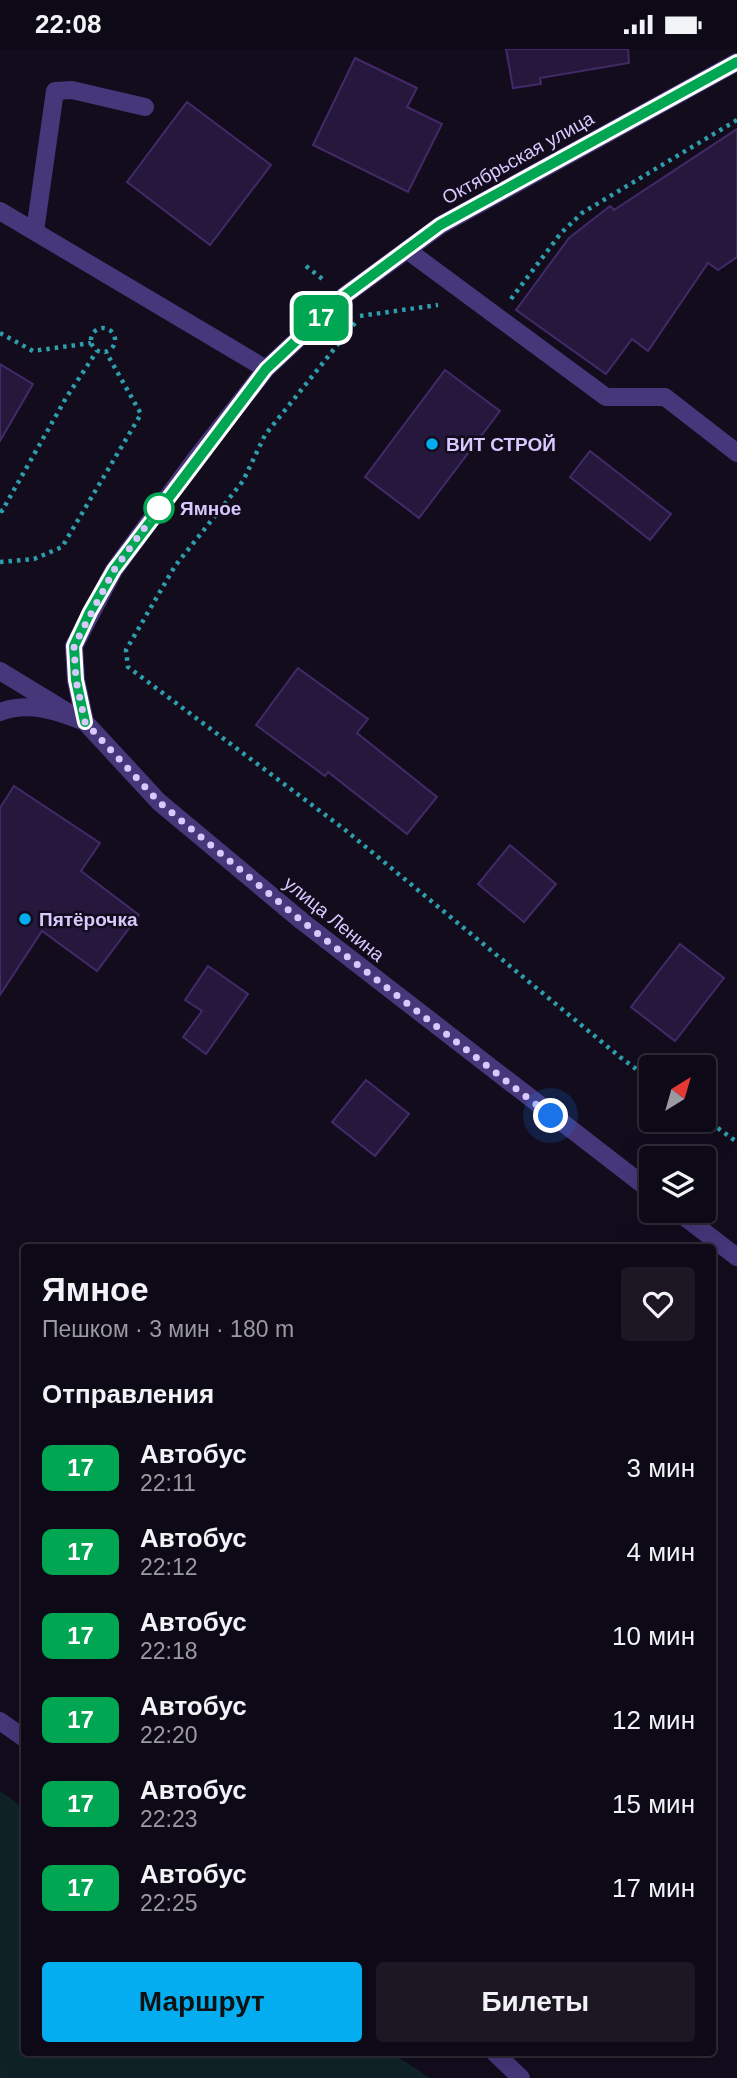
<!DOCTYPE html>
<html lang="ru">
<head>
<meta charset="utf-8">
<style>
  body { margin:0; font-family:Helvetica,sans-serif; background:#1c1723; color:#f1f3f6; height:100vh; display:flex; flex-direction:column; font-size:26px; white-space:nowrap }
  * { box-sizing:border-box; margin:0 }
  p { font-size:23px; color:#9b9aa1 }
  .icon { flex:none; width:38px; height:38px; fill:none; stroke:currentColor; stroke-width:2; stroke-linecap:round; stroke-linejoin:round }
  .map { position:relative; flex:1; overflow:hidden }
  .side { position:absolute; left:21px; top:1195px; width:695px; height:812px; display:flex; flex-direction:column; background:#0e0916; border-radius:7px; box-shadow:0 7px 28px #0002,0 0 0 2px #2e2a35 }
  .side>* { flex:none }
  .badge { padding:0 14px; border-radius:10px; font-size:24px; line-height:46px }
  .needle { width:46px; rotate:37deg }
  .buttons { position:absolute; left:639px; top:1006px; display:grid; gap:14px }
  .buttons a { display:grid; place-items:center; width:77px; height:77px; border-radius:7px; background:#0e0916; box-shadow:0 7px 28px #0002,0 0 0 2px #2e2a35; font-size:35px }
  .you { position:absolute; width:35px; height:35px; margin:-18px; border:5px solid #fff; border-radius:50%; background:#1a73e8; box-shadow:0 0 0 10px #1a73e833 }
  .map>.badge { position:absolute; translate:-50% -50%; box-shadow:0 0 0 4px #fff }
  h2 { padding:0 21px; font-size:26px; line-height:63px }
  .round { display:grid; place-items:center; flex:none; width:74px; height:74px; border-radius:7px; background:#1c1723 }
  .head { display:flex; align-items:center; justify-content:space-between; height:119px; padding:0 21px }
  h1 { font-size:33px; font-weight:800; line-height:52px }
  .action { display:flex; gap:14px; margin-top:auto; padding:14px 21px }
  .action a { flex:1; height:80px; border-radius:7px; background:#03adef; color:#111; font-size:28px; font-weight:800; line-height:80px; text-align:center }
  .action a+a { background:#1c1723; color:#f1f3f6 }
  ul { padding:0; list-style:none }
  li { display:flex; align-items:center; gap:21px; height:84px; padding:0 21px }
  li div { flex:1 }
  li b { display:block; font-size:26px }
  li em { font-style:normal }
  li .badge { min-width:77px; font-weight:700; text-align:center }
  .status { display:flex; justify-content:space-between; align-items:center; height:49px; padding:0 35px; background:#0e0916; direction:ltr }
  .status svg { height:19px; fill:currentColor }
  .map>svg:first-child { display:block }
</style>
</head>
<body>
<div class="status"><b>22:08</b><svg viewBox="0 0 49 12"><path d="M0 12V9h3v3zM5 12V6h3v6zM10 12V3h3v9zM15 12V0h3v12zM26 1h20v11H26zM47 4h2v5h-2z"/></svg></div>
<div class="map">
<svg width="737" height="2029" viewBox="0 0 737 2029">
  <rect width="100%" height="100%" fill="#120c1d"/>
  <path fill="#0f2327" d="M0,1742l24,17v245h368l38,25h-430z"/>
  <path fill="#26183d" stroke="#422a69" stroke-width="2" d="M506,0h122l1,14 -89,15 1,6 -28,4z
    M355,9l62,30 -10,19 35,17 -34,68 -95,-47z
    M187,53l84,63 -61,80 -83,-63z
    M737,80v128l-19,13 -10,-7 -60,88 -16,-12 -26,35 -90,-64 53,-72 41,-32 4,4z
    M0,315l33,20 -33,57z
    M445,321l55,41 -81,107 -54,-41z
    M590,402l81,63 -21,26 -80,-63z
    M298,619l70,51 -11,14 80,64 -30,37 -79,-62 -3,4 -69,-51z
    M14,737l86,57 -19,28 58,44 -42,56 -55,-40 -42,64v-187z
    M510,796l46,39 -32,38 -46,-38z
    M680,895l44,34 -49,63 -44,-34z
    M208,917l40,28 -42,60 -23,-17 19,-26 -17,-11z
    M366,1031l43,34 -34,42 -43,-34z"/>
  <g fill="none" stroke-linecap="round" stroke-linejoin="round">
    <path stroke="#2e9dac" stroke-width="4.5" stroke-dasharray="3.5 5" stroke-linecap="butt" d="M306,217l19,15
      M511,250l50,-66 21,-20 155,-93
      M360,267l78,-11
      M355,274l-90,112 -22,46 -68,85 -49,84 2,17 216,162 276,228 31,23
      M91 291a12 12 0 1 1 24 0a12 12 0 1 1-24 0Z
      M0,284l33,18 58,-8
      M0,461l2,1 64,-113 31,-47
      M0,513l34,-3 28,-12 79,-133 -35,-62
      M704,1069l33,24"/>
    <path stroke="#46377b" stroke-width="18" d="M35,182l20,-140 17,-1 73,17
      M407,201l199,147h59l72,56"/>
    <path stroke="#46377b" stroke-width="18" d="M0,162l266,158
      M0,622l69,42
      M0,1672l24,17
      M495,2004l26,25"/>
    <path stroke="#46377b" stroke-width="18" d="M0,663c30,-11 56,-1 85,10
      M651,1142l-348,-269 -144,-120 -74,-80 -9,-42 -2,-34 40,-76 83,-113 69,-88 78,-73 97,-71 296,-163
      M677,1162l60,46"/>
  </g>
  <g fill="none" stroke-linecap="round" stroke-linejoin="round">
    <g stroke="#fff" stroke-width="16">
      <path id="line" d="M85,673l-9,-42 -2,-34 16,-34 24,-42 152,-201 78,-73 96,-71 297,-163"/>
    </g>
    <use href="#line" stroke="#00a651" stroke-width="10"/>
    <path stroke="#d8c8fe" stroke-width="7" stroke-dasharray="0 12.6" d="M159,459l-45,62 -40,76 2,34 9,42 74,80 144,120 248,194"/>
  </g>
  <g fill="#03adef" stroke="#120c1d" stroke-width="2.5">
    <circle cx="432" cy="395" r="7"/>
    <circle cx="25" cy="870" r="7"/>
  </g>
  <circle fill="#fff" stroke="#00a651" stroke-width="3.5" cx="159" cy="459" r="14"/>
  <g text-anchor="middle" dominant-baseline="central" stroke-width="5" stroke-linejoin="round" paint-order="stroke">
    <g font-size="19" fill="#d8c8fe" stroke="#120c1d">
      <text transform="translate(518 109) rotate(-29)">Октябрьская улица</text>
      <text transform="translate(334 870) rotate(39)">улица Ленина</text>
    </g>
    <g font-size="19" font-weight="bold" fill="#d8c8fe" stroke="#120c1d" text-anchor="start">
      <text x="446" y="395">ВИТ СТРОЙ</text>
      <text x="39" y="870">Пятёрочка</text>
    </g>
    <g font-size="19" font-weight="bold" fill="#d8c8fe" stroke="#120c1d" text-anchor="start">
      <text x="180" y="459">Ямное</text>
    </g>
  </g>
</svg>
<div class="buttons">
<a><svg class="needle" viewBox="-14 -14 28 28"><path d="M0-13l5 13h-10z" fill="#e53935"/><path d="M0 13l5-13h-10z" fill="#9b9aa1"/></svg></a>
<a><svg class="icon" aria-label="layers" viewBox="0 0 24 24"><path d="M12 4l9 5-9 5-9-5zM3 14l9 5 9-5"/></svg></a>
</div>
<div class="you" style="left:551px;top:1067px"></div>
<b class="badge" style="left:321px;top:269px;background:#00a651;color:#fff">17</b>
<section class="side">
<div class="head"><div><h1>Ямное</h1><p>Пешком · 3 мин · 180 m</p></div><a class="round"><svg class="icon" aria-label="heart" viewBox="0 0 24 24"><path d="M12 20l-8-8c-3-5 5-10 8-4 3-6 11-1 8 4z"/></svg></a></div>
<h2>Отправления</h2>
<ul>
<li><span class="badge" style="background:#00a651;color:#fff">17</span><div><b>Автобус</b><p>22:11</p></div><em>3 мин</em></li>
<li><span class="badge" style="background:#00a651;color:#fff">17</span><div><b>Автобус</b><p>22:12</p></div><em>4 мин</em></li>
<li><span class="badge" style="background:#00a651;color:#fff">17</span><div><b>Автобус</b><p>22:18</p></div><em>10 мин</em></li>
<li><span class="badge" style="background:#00a651;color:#fff">17</span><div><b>Автобус</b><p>22:20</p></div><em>12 мин</em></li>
<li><span class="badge" style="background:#00a651;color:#fff">17</span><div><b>Автобус</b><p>22:23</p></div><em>15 мин</em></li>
<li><span class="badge" style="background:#00a651;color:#fff">17</span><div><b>Автобус</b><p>22:25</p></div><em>17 мин</em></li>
</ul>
<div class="action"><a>Маршрут</a><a>Билеты</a></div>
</section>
</div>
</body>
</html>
